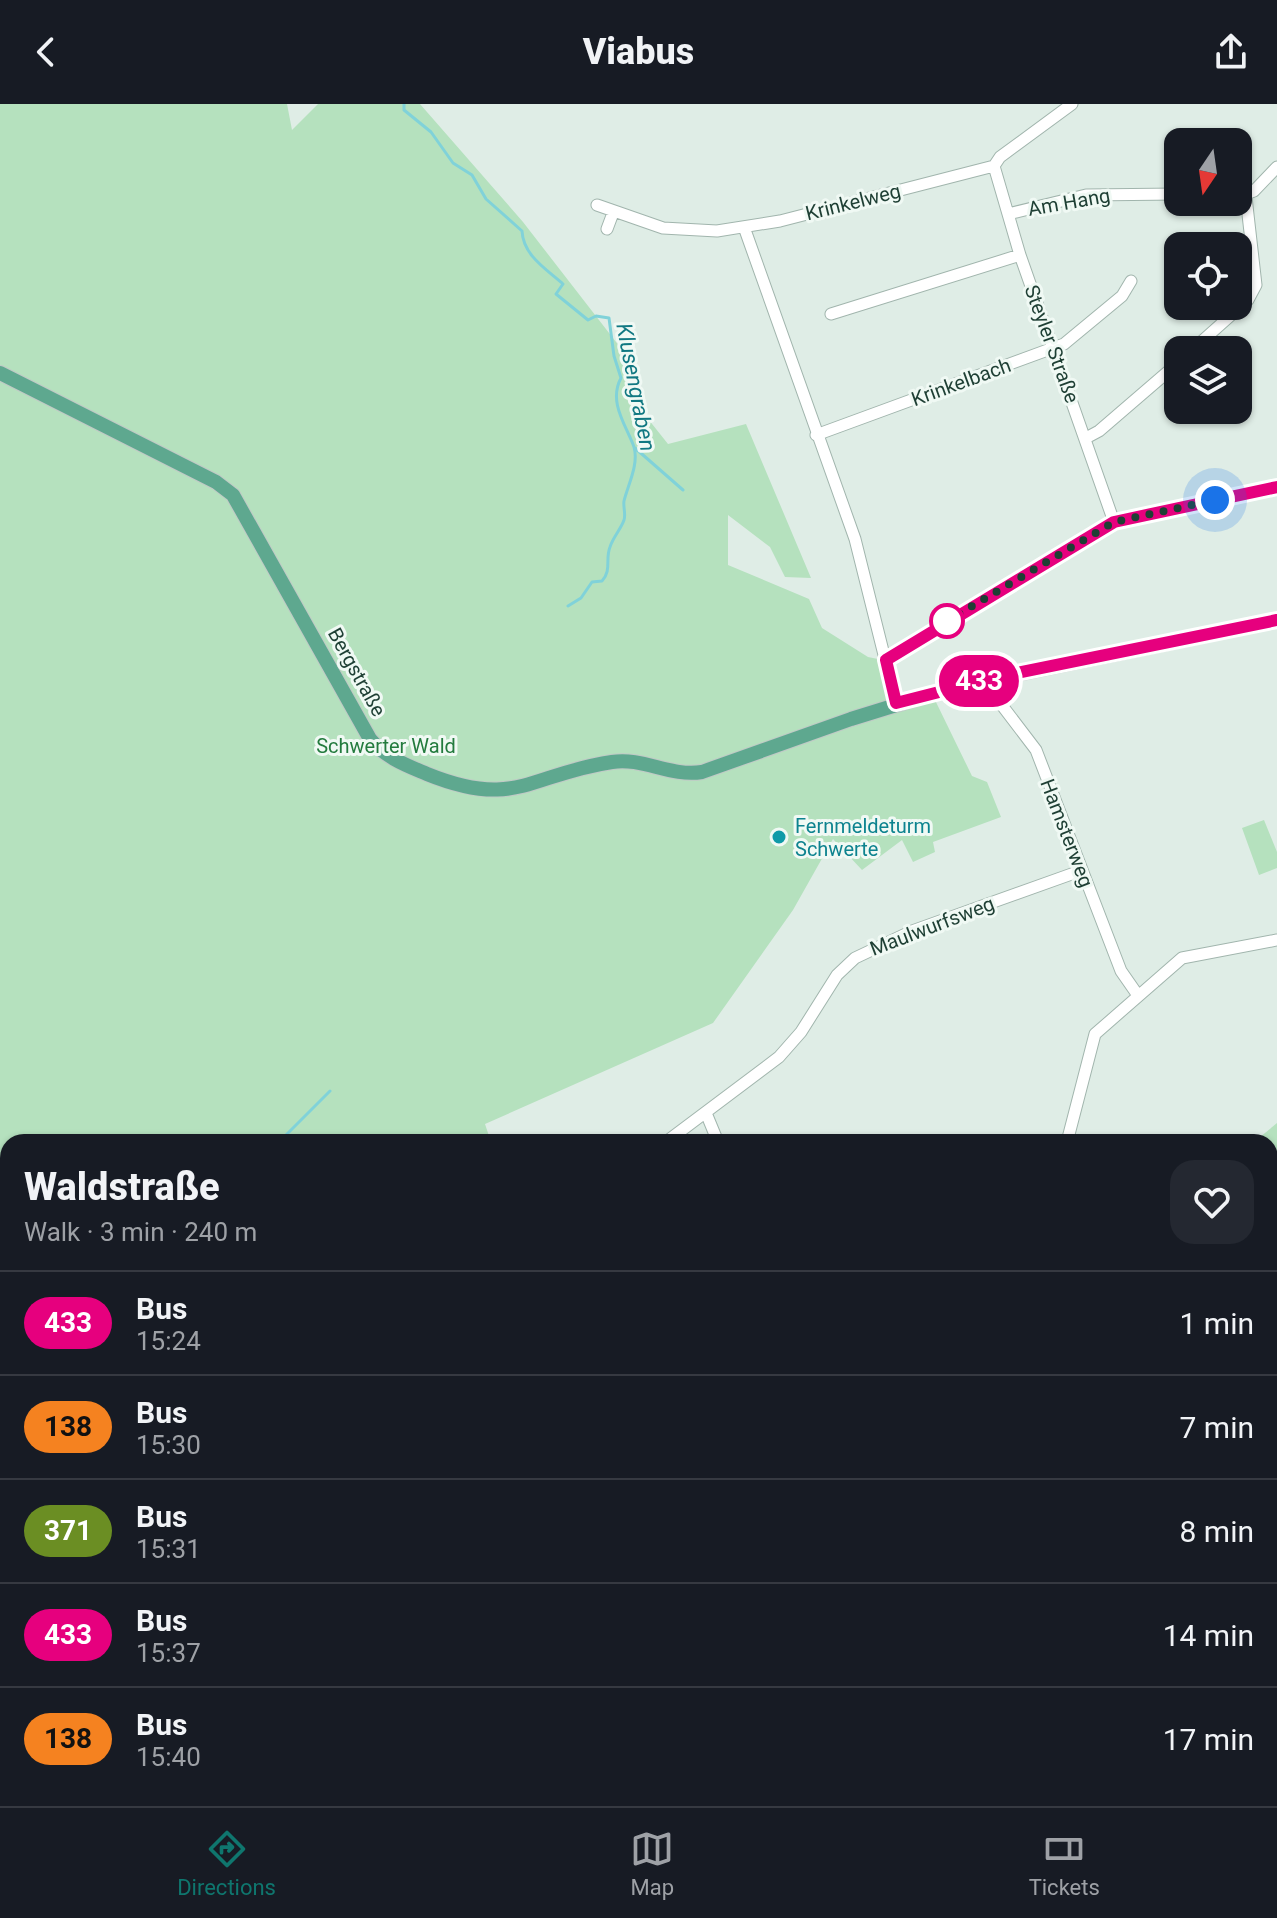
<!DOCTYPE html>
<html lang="en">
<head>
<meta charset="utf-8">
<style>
  body { margin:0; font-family:Roboto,sans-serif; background:#242831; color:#f1f3f6; height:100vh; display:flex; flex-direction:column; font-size:30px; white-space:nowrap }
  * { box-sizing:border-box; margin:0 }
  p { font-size:26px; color:#9ea1a6 }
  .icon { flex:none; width:44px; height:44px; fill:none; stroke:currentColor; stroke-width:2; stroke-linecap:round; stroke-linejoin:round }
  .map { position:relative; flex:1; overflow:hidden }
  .panel { position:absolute; left:0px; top:1030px; width:1278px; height:672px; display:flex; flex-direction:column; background:#171b24; border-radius:24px 24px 0 0; box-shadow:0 2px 6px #0004 }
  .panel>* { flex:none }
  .badge { padding:0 16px; border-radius:26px; font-size:28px; line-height:52px }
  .needle { width:52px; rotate:193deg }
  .controls { position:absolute; left:1164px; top:24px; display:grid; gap:16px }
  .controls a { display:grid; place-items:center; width:88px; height:88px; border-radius:16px; background:#171b24; box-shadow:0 2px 6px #0004; font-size:40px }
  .you { position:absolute; width:40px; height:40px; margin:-20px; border:6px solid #fff; border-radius:50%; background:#1a73e8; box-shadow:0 0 0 12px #1a73e833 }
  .map>.badge { position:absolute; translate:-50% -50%; box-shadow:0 0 0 4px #fff }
  .round { display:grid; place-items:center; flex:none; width:84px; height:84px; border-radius:24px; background:#242831 }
  .headline { display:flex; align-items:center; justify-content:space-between; height:136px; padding:0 24px }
  h1 { font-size:38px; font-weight:800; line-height:60px }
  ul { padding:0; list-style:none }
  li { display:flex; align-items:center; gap:24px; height:104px; padding:0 24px; border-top:2px solid #363941 }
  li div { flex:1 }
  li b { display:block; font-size:30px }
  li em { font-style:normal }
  li .badge { min-width:88px; font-weight:700; text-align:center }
  header { display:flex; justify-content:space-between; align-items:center; height:104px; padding:0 24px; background:#171b24; font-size:36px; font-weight:800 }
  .dock { display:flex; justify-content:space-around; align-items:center; height:112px; border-top:2px solid #363941; background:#171b24; font-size:22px; color:#9ea1a6 }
  .dock a { display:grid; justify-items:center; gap:4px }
  .dock .current { color:#0f766e }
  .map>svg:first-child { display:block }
</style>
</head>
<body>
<header><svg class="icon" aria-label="back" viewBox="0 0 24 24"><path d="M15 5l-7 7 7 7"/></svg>Viabus<svg class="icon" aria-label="share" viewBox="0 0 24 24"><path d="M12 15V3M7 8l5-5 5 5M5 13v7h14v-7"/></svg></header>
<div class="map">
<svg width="1277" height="1702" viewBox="0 0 1277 1702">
  <rect width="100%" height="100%" fill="#dfede6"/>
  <path fill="#b5e1be" d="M0,0h287l5,26 26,-26h102l103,118 100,129 6,44 39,49 78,-20 65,154 -26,-1 -15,-30 -42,-32v50l81,34 13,29 46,29 10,2 12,38 -7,6 51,-5 38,78 15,6 14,35 -68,25 2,10 -22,10 -11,-22 -40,30 -29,-31 -40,71 -80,113 -228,101 6,18h-483v656h536l5,8h-549z
    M1264,716l13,32v16l-18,7 -17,-47z
    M1277,1019v181l-7,14v-176h-16z"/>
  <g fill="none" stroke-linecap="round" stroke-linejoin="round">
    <path stroke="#80d2d9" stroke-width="3" d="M404,0v6l27,22 22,31 19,12 14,24 36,32c1,24 24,38 41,53l-7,10 32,26 8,-4 13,2 5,38 7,22c-13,24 5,47 13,69 5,17 -6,38 -10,54 -1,6 2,13 0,19 -3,9 -11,17 -14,27 -5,12 2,23 -8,34l-10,1 -11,16 -13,8
      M635,344l48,42
      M279,1038l51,-51
      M1270,1090l7,10
      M0,1237l8,-4
      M1270,1526h7
      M497,1702l2,-8"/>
    <g stroke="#a1b5ad" stroke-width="13">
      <path id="minor" d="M994,62l26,89 94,267
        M1238,93l16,-6 23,-24
        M597,101l66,23 54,3 63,-10 214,-55 6,-9 72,-53
        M1008,110l78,-19 92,-1
        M744,123l111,312 41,164
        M607,125l6,-16
        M831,210l189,-59
        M1192,246l56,-50 8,-15 -10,-88
        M816,331l248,-91 58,-48 9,-15
        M1086,334l13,-7 79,-68
        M886,556l228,-138 163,-35
        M986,575l2,8 48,63 85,221 16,23
        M706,1009l12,29
        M666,1038l113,-85 22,-25 36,-57 18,-17 57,-27 168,-60
        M1067,1038l28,-108 87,-76 95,-18
        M766,1694l5,8
        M876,1694l5,8
        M1007,1702l1,-8"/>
    </g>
    <g stroke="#c0c9c6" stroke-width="16">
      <path id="major" d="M0,269l216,109 17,13 137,244c16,19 36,26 57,35 89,36 103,0 185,-12 31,-5 58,15 90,10l149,-53 100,-31 326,-68"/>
    </g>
    <use href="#minor" stroke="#fff" stroke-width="11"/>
    <use href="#major" stroke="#5ea88f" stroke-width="14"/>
  </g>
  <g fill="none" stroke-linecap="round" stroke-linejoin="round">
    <g stroke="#fff" stroke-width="18">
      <path id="line" d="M1277,383l-163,35 -228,138 10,43 106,-27 275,-56"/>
    </g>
    <use href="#line" stroke="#e6007e" stroke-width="12"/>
    <path stroke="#1e3f34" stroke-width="8" stroke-dasharray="0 14.4" d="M947,517l167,-99 101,-22"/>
  </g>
  <circle fill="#fff" stroke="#e6007e" stroke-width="4" cx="947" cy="517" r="16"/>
  <circle fill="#0f9aa8" stroke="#f0f9f4" stroke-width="3" cx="779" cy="733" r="8"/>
  <g text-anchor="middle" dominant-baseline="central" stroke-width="6" stroke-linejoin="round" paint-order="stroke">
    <g font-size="20" fill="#1e3f34" stroke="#f0f9f4">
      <text transform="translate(853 98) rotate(-14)">Krinkelweg</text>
      <text transform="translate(1069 98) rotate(-10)">Am Hang</text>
      <text transform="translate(1052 240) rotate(70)">Steyler Straße</text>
      <text transform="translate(961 278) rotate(-20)">Krinkelbach</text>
      <text transform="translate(357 568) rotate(61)">Bergstraße</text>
      <text transform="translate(1067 729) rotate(69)">Hamsterweg</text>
      <text transform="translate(932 822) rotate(-21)">Maulwurfsweg</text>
    </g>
    <g font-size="20" fill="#237b3e" stroke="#f0f9f4">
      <text x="386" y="642">Schwerter Wald</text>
    </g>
    <g font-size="20" fill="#0d838f" stroke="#f0f9f4" text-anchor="start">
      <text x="795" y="722">Fernmeldeturm<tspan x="795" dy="23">Schwerte</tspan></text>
    </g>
    <g font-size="22" font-style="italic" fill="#117882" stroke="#f0f9f4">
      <text transform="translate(636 283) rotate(79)">Klusengraben</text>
    </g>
  </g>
</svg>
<div class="controls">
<a><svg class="needle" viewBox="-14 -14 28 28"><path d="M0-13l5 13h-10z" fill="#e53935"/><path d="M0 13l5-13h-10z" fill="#9ea1a6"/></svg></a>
<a><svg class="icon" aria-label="locate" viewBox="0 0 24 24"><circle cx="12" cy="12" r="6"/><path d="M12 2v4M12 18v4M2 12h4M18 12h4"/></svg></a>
<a><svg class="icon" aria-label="layers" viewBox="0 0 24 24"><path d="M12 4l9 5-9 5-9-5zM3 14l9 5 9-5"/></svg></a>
</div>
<div class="you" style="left:1215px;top:396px"></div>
<b class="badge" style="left:979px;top:577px;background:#e6007e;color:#fff">433</b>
<section class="panel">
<div class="headline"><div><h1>Waldstraße</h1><p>Walk · 3 min · 240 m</p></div><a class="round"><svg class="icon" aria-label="heart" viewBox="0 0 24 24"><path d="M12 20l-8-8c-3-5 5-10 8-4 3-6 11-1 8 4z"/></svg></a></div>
<ul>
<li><span class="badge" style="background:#e6007e;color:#fff">433</span><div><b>Bus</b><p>15:24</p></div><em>1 min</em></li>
<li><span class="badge" style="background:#f58220;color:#111">138</span><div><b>Bus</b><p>15:30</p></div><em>7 min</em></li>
<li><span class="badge" style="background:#6b8e23;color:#fff">371</span><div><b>Bus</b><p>15:31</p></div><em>8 min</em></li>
<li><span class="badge" style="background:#e6007e;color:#fff">433</span><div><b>Bus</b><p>15:37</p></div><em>14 min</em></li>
<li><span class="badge" style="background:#f58220;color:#111">138</span><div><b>Bus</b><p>15:40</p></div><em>17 min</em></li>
</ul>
</section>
</div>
<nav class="dock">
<a class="current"><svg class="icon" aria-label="directions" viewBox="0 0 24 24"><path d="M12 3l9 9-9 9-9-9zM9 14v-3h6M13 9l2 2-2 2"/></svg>Directions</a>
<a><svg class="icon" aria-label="map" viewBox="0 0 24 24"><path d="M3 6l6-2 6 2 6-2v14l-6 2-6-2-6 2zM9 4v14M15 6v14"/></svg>Map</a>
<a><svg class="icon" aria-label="tickets" viewBox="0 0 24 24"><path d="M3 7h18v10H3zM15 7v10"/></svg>Tickets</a>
</nav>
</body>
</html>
